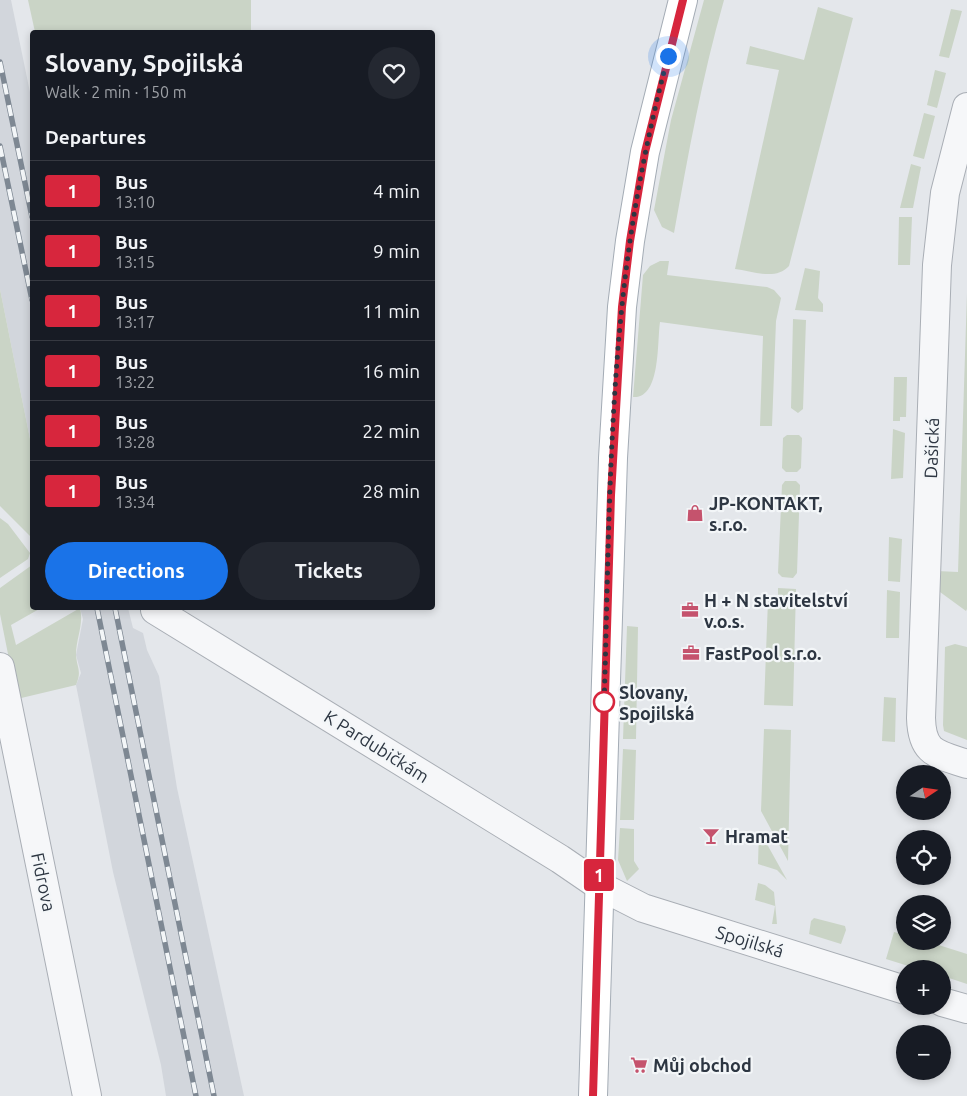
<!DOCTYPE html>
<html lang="en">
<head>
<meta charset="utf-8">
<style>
  body { margin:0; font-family:Ubuntu,sans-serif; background:#242831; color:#f1f3f6; height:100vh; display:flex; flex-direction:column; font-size:19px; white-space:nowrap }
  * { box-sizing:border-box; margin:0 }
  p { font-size:16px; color:#9ea1a6 }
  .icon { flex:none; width:28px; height:28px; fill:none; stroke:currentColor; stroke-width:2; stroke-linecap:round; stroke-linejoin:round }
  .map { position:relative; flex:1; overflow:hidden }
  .drawer { position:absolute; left:30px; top:30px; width:405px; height:580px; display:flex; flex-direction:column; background:#171b24; border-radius:5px; box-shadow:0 2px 8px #0003 }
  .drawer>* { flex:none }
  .badge { padding:0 10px; border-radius:4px; font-size:18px; line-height:32px }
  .needle { width:32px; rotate:77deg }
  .buttons { position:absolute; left:896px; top:765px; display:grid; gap:10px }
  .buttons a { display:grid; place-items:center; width:55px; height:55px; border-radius:50%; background:#171b24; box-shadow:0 2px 8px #0003; font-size:25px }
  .you { position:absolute; width:25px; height:25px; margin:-12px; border:4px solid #fff; border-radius:50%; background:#1a73e8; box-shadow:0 0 0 8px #1a73e833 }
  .map>.badge { position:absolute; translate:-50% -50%; box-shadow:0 0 0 2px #fff }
  h2 { padding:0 15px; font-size:19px; line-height:45px }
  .round { display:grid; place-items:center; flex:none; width:52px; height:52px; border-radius:26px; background:#242831 }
  .overview { display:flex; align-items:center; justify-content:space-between; height:85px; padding:0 15px }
  h1 { font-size:24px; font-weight:700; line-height:38px }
  .cta { display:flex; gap:10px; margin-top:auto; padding:10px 15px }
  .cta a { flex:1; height:58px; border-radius:30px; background:#1a73e8; color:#fff; font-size:20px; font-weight:700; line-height:58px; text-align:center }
  .cta a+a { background:#242831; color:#f1f3f6 }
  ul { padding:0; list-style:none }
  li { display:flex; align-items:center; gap:15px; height:60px; padding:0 15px; border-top:1px solid #363941 }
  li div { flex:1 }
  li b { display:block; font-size:19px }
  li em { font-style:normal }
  li .badge { min-width:55px; font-weight:700; text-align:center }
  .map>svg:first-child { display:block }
</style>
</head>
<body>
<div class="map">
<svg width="967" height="1096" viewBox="0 0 967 1096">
  <rect width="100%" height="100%" fill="#e4e7eb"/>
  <path fill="#d2d6dc" d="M0,0h11l21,102v347l-32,-160z
    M80,608h48l5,20 10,5 4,17 12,26 18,112 67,308h-78l-5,-31 -48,-193 -37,-187 5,-12 -5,-18 7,-36z"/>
  <path fill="#cad4c6" d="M28,0h223v32h-216z
    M704,0h20c-22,77 -36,155 -50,233l-12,-6 -8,-17 17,-90z
    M818,7l35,11 -64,248c-13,15 -37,5 -54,3l44,-199 -33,-6 4,-18 54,14z
    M951,9l11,2 -13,47 -10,-2z
    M935,70l11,3 -9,35 -10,-3z
    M924,113l11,3 -11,43 -11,-3z
    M911,164l10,3 -8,41h-13z
    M899,217h13l-2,48h-12z
    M660,261h9l-2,14 100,12 7,3 7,8 -5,23 -4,105h-12l3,-90 -103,-14c-3,20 1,77 -27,75l10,-122 7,-9z
    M805,268l15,3 -2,27 5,6v8l-28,-2z
    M0,289l32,160v89l-32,-32z
    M967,293v316l-1,2 -26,-19 -2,-4 -1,-17 21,1z
    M793,319l13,1 -3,89 -5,4 -7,-5z
    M894,377h13l-1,40h-6v4h-7z
    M893,429l12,4 -2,45 -12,1z
    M787,435h12l3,3 -1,30 -4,4h-11l-4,-4 1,-30z
    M785,481h11l4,4 -3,88 -4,5 -11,-1 -4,-4 4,-88z
    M0,518l8,6 22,29 -2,6 -28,19z
    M889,537l13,2 -2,43 -12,-1z
    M32,565v43h9l-30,17 5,20 64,-37c4,17 -4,30 -4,47 1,14 6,15 0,30l-59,14 -17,-85v-26z
    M778,588l18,1 -3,117 -29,-1 4,-105h10z
    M887,590l13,2 -1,46h-13z
    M627,626l11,1 -2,112h-13z
    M955,644l12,3v93l-23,-9 -1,-6 2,-78z
    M884,697l12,1 -1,44 -13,-1z
    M764,729l27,1 -3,131 -27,-50z
    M623,749l13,1 -2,70h-14z
    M620,828l14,1v32l5,8 -12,12 -9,-21z
    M759,830l28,50 -10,-10 -19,-6z
    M758,883l7,2 9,7 3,32h-5l3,-18 -20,-6z
    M814,918l31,8 1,4 -5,14 -32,-10 2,-13z
    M894,932l11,3v6h21l41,13v30l-24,-8 -1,-7h-24l-32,-10z"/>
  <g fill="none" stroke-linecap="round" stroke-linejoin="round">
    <g stroke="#a9aeb5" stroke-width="30">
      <path id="minor" d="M967,107l-22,86 -8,72 -16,453c1,36 16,36 46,46
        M155,610l405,249 38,26 45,23 262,82
        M0,667l87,429
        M942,1002l25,7"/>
    </g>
    <g stroke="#a4acb5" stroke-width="30">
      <path id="major" d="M593,1096l20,-638 9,-151 8,-66 15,-89 38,-152"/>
    </g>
    <use href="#minor" stroke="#f6f7f9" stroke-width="28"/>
    <use href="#major" stroke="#fff" stroke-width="28"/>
    <g stroke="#7e8893" stroke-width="5.5">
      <path id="rail" d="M0,62l32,155
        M0,146l32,154
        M97,608l99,488
        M115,608l99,488"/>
    </g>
    <use href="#rail" stroke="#f3f6f8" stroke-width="4" stroke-dasharray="11" stroke-linecap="butt"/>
  </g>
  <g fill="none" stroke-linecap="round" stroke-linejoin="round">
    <g stroke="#fff" stroke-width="11">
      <path id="line" d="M593,1096l18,-601 11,-188 8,-66 15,-89 38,-152"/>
    </g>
    <use href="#line" stroke="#d7263d" stroke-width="8"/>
    <path stroke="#2d3642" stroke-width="5" stroke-dasharray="0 9" d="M604,702v3c5,-154 4,-311 26,-464 9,-62 22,-124 38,-185"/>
  </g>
  <defs>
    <g id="shop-bare" transform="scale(1.35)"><path d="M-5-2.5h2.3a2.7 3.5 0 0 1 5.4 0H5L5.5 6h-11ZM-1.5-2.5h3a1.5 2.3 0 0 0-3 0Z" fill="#c5536d" stroke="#f3f6f8" stroke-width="2.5" paint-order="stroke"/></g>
    <g id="office-bare" transform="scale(1.35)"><path d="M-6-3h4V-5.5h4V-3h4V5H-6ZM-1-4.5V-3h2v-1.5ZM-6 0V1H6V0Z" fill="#c5536d" stroke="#f3f6f8" stroke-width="2.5" paint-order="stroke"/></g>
    <g id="bar-bare" transform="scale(1.35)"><path d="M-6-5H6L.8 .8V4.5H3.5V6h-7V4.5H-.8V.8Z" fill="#c5536d" stroke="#f3f6f8" stroke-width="2.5" paint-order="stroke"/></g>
    <g id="supermarket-bare" transform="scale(1.35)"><path d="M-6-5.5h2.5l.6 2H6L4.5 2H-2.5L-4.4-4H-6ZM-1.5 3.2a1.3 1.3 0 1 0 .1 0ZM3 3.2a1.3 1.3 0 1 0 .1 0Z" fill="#c5536d" stroke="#f3f6f8" stroke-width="2.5" paint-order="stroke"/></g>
  </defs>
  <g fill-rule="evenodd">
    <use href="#shop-bare" x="695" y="513"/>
    <use href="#office-bare" x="690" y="610"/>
    <use href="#office-bare" x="691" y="653"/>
    <use href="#bar-bare" x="711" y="836"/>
    <use href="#supermarket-bare" x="639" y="1065"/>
  </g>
  <circle fill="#fff" stroke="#d7263d" stroke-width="2.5" cx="604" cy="702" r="10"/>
  <g text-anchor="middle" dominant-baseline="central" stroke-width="4.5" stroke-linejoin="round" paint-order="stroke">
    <g font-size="18" fill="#2d3642" stroke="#f3f6f8">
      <text transform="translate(931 448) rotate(-88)">Dašická</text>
      <text transform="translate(377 746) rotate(32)">K Pardubičkám</text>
      <text transform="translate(44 882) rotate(78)">Fidrova</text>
      <text transform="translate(750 941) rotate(17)">Spojilská</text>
    </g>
    <g font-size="18" font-weight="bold" fill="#2d3642" stroke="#f3f6f8" text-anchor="start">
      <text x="709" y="503">JP-KONTAKT,<tspan x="709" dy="21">s.r.o.</tspan></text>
      <text x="704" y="600">H + N stavitelství<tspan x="704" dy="21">v.o.s.</tspan></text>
      <text x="705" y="653">FastPool s.r.o.</text>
      <text x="725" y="836">Hramat</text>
      <text x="653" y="1065">Můj obchod</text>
    </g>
    <g font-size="18" font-weight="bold" fill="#2d3642" stroke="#f3f6f8" text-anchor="start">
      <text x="619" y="692">Slovany,<tspan x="619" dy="21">Spojilská</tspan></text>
    </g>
  </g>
</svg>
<div class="buttons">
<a><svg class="needle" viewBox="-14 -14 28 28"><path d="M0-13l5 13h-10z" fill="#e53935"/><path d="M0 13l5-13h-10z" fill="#9ea1a6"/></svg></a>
<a><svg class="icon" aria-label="locate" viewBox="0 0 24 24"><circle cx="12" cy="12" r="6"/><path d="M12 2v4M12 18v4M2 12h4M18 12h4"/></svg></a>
<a><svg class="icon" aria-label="layers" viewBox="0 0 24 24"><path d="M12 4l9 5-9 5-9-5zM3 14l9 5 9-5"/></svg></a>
<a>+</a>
<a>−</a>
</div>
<div class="you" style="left:668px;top:56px"></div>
<b class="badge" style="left:599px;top:875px;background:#d7263d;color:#fff">1</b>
<section class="drawer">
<div class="overview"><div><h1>Slovany, Spojilská</h1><p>Walk · 2 min · 150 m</p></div><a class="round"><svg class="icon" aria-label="heart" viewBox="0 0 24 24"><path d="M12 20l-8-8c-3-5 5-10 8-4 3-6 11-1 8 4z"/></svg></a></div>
<h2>Departures</h2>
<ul>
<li><span class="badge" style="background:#d7263d;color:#fff">1</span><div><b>Bus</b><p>13:10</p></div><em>4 min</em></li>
<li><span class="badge" style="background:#d7263d;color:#fff">1</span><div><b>Bus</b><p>13:15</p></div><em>9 min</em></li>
<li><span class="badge" style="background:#d7263d;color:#fff">1</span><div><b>Bus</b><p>13:17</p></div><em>11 min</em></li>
<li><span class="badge" style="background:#d7263d;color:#fff">1</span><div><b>Bus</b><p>13:22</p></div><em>16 min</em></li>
<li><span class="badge" style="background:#d7263d;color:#fff">1</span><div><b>Bus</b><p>13:28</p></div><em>22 min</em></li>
<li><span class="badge" style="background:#d7263d;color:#fff">1</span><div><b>Bus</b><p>13:34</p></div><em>28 min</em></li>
</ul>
<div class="cta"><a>Directions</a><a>Tickets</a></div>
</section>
</div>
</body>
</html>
